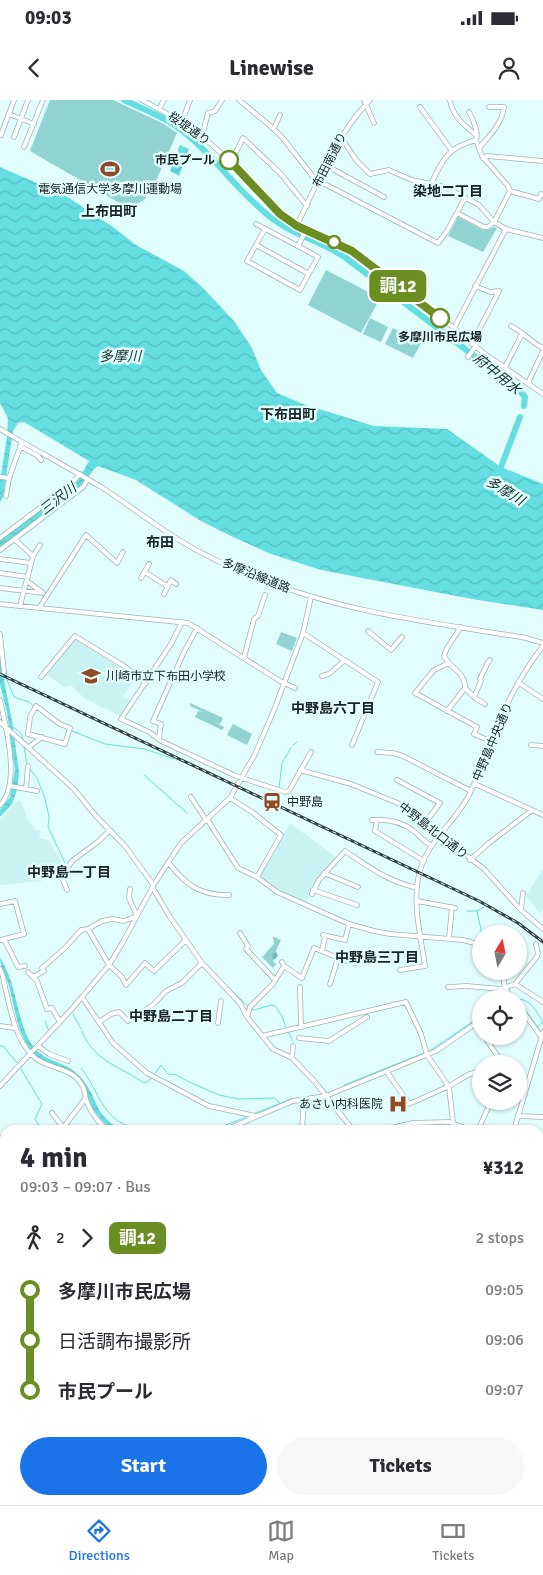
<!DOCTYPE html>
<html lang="en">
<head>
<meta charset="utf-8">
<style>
  body { margin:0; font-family:Signika,"Noto Sans JP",sans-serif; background:#f7f7f7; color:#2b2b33; height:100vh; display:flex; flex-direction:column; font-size:19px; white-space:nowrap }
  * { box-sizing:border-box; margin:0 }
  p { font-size:16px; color:#7c7c81 }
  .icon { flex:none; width:28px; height:28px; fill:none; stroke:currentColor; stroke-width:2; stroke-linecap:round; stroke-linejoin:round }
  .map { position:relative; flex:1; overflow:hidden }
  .panel { position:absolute; left:0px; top:1025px; width:544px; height:380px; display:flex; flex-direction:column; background:#fff; border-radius:15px 15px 0 0; box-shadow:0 1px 4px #0004 }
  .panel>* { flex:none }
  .badge { padding:0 10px; border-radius:8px; font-size:18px; line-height:32px }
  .needle { width:32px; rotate:10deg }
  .controls { position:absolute; left:472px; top:825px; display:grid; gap:10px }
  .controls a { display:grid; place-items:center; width:55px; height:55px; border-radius:50%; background:#fff; box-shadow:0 1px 4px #0004; font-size:25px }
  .map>.badge { position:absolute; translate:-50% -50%; box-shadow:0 0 0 2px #fff }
  .legs { display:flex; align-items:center; gap:8px; height:55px; padding:0 20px; font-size:16px }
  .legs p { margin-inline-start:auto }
  .head { display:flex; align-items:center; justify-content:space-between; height:85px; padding:0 20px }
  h1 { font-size:28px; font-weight:700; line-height:38px }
  .action { display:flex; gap:10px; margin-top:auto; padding:10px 20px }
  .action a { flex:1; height:58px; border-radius:30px; background:#1a73e8; color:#fff; font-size:20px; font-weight:700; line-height:58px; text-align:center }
  .action a+a { background:#f7f7f7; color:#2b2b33 }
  ul { padding:0 20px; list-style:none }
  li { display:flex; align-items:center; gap:18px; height:50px; font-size:19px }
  li i { display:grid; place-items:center; width:8px; height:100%; margin:0 6px; background:currentColor }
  li i::after { content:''; width:12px; height:12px; margin:-6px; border:4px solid; border-radius:50%; background:#fff }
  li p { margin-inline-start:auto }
  li:first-child i { background:linear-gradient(#0000 50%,currentColor 0) }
  li:last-child i { background:linear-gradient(currentColor 50%,#0000 0) }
  .status { display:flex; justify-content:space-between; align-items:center; height:35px; padding:0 25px; background:#fff; direction:ltr }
  .status svg { height:14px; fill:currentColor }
  header { display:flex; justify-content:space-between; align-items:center; height:65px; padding:0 20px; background:#fff; font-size:22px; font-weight:700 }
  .tabs { display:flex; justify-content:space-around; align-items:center; height:70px; border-top:1px solid #e1e1e2; background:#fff; font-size:14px; color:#7c7c81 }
  .tabs a { display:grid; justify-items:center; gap:2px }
  .tabs .active { color:#1a73e8 }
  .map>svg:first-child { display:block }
</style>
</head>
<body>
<div class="status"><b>09:03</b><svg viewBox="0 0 49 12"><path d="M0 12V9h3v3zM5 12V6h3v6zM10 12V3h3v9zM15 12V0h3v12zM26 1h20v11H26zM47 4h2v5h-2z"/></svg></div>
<header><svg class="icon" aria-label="back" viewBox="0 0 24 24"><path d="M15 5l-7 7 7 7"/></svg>Linewise<svg class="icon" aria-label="person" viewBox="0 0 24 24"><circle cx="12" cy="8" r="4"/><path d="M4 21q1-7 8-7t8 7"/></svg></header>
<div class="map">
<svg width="543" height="1405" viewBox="0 0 543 1405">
  <defs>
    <pattern id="forest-firs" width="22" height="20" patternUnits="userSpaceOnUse" patternTransform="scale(1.25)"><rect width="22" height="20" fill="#91d2d3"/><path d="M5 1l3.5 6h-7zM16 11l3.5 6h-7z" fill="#7cb4b5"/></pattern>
    <pattern id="cemetery-stones" width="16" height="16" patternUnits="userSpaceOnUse" patternTransform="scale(1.25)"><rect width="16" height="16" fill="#91d2d3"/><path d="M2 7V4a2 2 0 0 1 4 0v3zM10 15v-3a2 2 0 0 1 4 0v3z" fill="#7cb4b5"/></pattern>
    <pattern id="water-waves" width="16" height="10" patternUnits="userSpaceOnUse" patternTransform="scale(1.25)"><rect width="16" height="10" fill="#64dee1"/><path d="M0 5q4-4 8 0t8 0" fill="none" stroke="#56bec1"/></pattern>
  </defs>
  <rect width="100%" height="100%" fill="#e1fdfd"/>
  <path fill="#cbf2f2" d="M76,538l47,29 14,11 -14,18 8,5 -11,15 -35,-17 -14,-14 -6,2 -20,-13 29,-35z
    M17,702h4l7,18 8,10 5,1 -2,7 9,2 17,27 -6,8 -19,6 -40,4v-65z
    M290,723l47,35 -17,18 -14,27 -28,-12 -19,-15z
    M543,769v40l-3,4 -14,-17z"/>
  <path fill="#91d2d3" d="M50,0h63l51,24 13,9 -23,53 -10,14 -16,8 -98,-57z
    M458,117l25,13h6l4,-3 4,1 -14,24 -35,-16z
    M326,170l54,28 -19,35 -53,-28z
    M370,218l18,9 -7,15 -18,-8z
    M393,228l28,15 -8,15 -28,-14z
    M281,532l16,6 -5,13 -16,-7z
    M190,603l33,15 -3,6 -6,-2 10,5 -2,3 -27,-13 3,-6 5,1 -13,-6z
    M233,624l19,10 -5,11 -20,-10z"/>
  <path fill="url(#forest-firs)" d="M0,1222l5,3v77l-5,21z
    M99,1400h65l-24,5h-31z
    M183,1400h40l3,5h-44z"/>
  <path fill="url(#cemetery-stones)" d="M273,837l8,3 -5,11 2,5 -5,5 3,3 -3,4 -11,-11 12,-13z"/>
  <path fill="url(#water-waves)" d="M180,45l9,4 -10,27 -9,-5z
    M0,67l66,29 47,31 23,18 48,26 20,18 30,32 18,27 9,22 16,23 26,11 71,22 73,3 54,38 42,17v126l-71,-11 -151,-29 -50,-16 -38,-17 -32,-16 -65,-41 -38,-14 -4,3 -14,19 -80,60v-8l77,-58 12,-21 -65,-39 -6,1 -5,8 -10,66 -3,5v-20l7,-45 1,-19 -8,-15z
    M0,560l13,66 6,47 -2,17 -5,14 -12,13v-7l10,-13 5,-27 -8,-57 -7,-29z
    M0,857c6,11 11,22 14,35 5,18 8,39 19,54 11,17 36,15 50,34 16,21 11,35 39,50h-8c-12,-7 -22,-20 -26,-33 -2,-6 -3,-12 -7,-17 -9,-12 -26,-12 -38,-19 -25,-16 -27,-49 -34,-75 -3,-10 -9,-20 -9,-29z"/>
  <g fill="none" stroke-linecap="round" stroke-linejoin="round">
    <path stroke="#64dee1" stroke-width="1" d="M5,564l2,16 7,17 15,5 6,5
      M12,627c6,3 10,6 11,13
      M72,631l33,13 40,5 29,10
      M293,645l4,-3
      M24,647l3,18
      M29,668l8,10 8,20 4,19 -1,10 17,36
      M144,675l43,38
      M279,688l3,-25 9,-15
      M467,811h10l7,-4
      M477,811l5,23
      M203,861l5,6
      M232,891l17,16
      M519,899c12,1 17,12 23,21v3l-5,4
      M519,901l23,32
      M252,909l2,1 17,-5 4,1 7,10 4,12
      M73,914l8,15
      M45,921l4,11
      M82,931c8,22 26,32 46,42 6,4 11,7 17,10l6,-4 10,-14 7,9 9,1 10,6 32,14 20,4 36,-1 5,5
      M288,932l5,9
      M0,946h3l14,17
      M428,952l53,-36
      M294,957l33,36
      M81,968c21,27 20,54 60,62
      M21,969l21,35 -7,15 7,11
      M344,985l80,-32
      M253,1014l38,-15 13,-2
      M213,1030l36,-14
      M539,1075l4,2
      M0,1110l5,5
      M0,1162l5,5
      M539,1345l4,5
      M502,1405l1,-5"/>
    <path stroke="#64dee1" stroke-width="6" d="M124,0c17,8 36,15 52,26 35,25 59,63 93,90 23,19 53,25 77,42l174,133 5,6 -1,9
      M497,373l4,-6 19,-50
      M0,1218l5,3"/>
    <g stroke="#99b4b4" stroke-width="5.5">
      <path id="minor" d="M142,0l40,22 20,14 29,26 49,52 10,7 52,24 17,11 95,72 31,26 58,40
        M239,0l29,24 14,13 36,46
        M364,0l10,23
        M450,0c2,16 15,26 26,35
        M420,7l32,44
        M159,9l5,-9
        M469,12c4,7 10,21 7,28l6,16 26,30 2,5 -16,31 12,7 37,9
        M9,14l25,10
        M182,22l8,-22
        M274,28l6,-13
        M1,35l13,-35
        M202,36l6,-23 7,-2 7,-11
        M14,37l14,-37
        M341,37l15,23 14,14 19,-4 23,10 33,7 34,18 15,17 -6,5h-4l-27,-14
        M24,47l19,-47
        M479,48c11,-13 23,-24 25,-41h-15
        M483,58l4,-2 56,5
        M231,62l12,-24 37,35 27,33
        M327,66l57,31
        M319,81l119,62 9,-12 18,-33
        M431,84c12,-25 16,-36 45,-44
        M510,91l29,8 2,-5 2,1
        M256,124c21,11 42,22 62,33l-18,33 -53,-29 18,-32
        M297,125c21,-43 39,-90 73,-125
        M256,145l53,29
        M298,146l8,-16
        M475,186l15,6 9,-1
        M511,226c12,6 20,16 32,22
        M454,228l52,-99
        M472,244l27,-53
        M468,257l7,-10
        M505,267l17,-33
        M528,283l15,-32
        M0,329c33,20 68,38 101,58 27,17 52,37 78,53 26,16 54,29 82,39 85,34 175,44 265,59l17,5
        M20,346l18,10 3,4
        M0,377l9,1
        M6,396l3,-18 13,-36
        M0,438l69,-52 11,-12
        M14,439l19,17
        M0,450l83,-63 5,-8
        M0,459l31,4
        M145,472l22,14
        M0,473l28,4
        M141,478l8,-14
        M27,481l16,12
        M0,488l43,5
        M164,494l7,-14 5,4
        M0,504l188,19 92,58 15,7
        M20,506l13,-50 7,-11
        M39,508l47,-73 31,28 6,-11
        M182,522l-11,22 -50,75 28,13 12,9 75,35 49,16 4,-1 22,-39
        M368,531l23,19 11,-13
        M303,533l75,49 -26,63
        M0,534l4,38
        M244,558l10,-39 4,-3 7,-21
        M449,563l-15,7 -19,23 62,34 -3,7 16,7
        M322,576l7,-2 15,-13
        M41,577l34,-41 49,30 22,17
        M519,583l24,16
        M465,588l10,10 10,6
        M474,597l7,-16 -1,-2 8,-17 2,-2
        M0,600c6,26 21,85 0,105
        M36,606l24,18 10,4 -5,16 -37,-10 2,-17z
        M447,611l18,-23c1,-15 -15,-20 -21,-32l3,-8 14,-21
        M0,622l74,67 21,26 30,31 27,37 2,7 16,27 32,46 38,40 7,14 26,32 19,9 23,24 11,14 -33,5 -68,29
        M159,638l2,-14 -8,-3 31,-69 13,-24
        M531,645l12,1
        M29,647l13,-10
        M377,652l16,1 10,3 68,35
        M300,670l51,14 49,20 84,65 37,41 22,19
        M397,680l43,23 -15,20
        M475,684l68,31
        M10,686l27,5
        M26,689l2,-23
        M191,697l15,23
        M230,698l22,14 29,23 -24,42
        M207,719l31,49 19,9 20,15 72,32 25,7 16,3 73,6 18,5
        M372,720c15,-1 31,2 43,12 5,4 9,10 16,13
        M377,720l-2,11 49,30
        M470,760l19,-17 42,-32
        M168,762c17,22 32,34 61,33
        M324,773l34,14
        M67,790l-5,-13 10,-16 27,-20 10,-10
        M313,790l44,15
        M312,794l7,-14 26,-29c26,17 40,29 72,37
        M417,801l38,7
        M0,804l15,-3 9,33 -24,6
        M521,810l2,-17
        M88,829l21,36 13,12 4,8 19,-22 9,8 31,-30
        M240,833l8,13 -2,3 29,31
        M323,835l22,5 4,-16
        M449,838l3,-31
        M4,839l14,28 7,-1
        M322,851l3,-15
        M282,862l2,4 18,12 12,-30 29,12 13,3
        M0,869c3,5 4,12 5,18 6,23 9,49 26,67 13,15 38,12 49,28 6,8 4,10 6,17 3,11 13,25 22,31
        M400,870l25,-4c-4,-28 -12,-59 -7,-87 6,-35 30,-49 47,-77 10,-15 14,-32 21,-49 14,-37 32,-76 57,-107
        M502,871l3,17 7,11
        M28,872l9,9 10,28 5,-1 8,14
        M33,877l11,-6 -2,-3 23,-20 16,-18 7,-1 14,-8 10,-2 12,2 13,-5 -8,-18 1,-9
        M330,884l8,-26
        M515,884l21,-26 2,-4 -2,-10
        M300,887l1,40
        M448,887l19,-1 34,3 14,-5 28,18
        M82,897l31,46 34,30 62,33 47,10
        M519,906l23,32
        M247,917l3,-10 23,-23 11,-18
        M99,922l12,-8 8,-2 9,9 25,-16 13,-14 16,-8 20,-20
        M218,923l3,-22
        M476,924l5,8
        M0,926l15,2
        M262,936l144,-34 15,32 6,21 22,32 4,35
        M484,936l19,28
        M299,938l30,3 38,-24
        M38,946l11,8 19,7
        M292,958l1,-12
        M387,972l22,32c14,-6 27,-12 40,-18 11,-5 20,-15 32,-14
        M0,986l71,-76 38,-45 14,-23 30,-56 28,-43 49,-45 25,-44 19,-44 29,-77 8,-36
        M519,986l6,8
        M52,1013l13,17
        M518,1016l25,1
        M63,1028l22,-29
        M302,1030l2,-30
        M353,1030l-27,-34 110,-45 45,-31
        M395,1030v-3l18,-4 36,-1 21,8
        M478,1030l13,-29
        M514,1030l29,-98
        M0,1039l5,-3
        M539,1102h4
        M539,1153h4
        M0,1181l5,2
        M539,1215l4,-1
        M539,1276l4,1
        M539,1317h4
        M0,1342l5,-23
        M539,1364l4,-9
        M0,1370h5
        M471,1400l3,5
        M482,1400l4,5
        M522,1400l4,5
        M0,1402h1
        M270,1405l1,-5
        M510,1405l5,-5"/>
    </g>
    <g stroke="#99b4b4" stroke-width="7">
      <path id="major" d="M0,1070l5,4
        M233,1400l3,5
        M388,1400l8,5"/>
    </g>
    <use href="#minor" stroke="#fff" stroke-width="4"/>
    <use href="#major" stroke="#fff" stroke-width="5"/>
    <g stroke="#333f40" stroke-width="3">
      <path id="rail" d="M0,574l479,227 39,22 25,19"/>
    </g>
    <use href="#rail" stroke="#e1fdfd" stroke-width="1" stroke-dasharray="4" stroke-linecap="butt"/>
  </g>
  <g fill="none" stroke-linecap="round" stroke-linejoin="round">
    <g stroke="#fff" stroke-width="11">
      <path id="line-1" d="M229,60l51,54 17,12 55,25 88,67"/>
    </g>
    <use href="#line-1" stroke="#6b8e23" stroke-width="8"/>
  </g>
  <defs>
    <g id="stadium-bare" transform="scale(1.5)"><path d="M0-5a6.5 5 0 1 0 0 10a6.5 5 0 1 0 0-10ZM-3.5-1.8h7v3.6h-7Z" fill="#904a24" stroke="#e1fdfd" stroke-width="2.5" paint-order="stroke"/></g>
    <g id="school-bare" transform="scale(1.5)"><path d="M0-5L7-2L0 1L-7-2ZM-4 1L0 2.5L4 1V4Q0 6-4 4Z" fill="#904a24" stroke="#e1fdfd" stroke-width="2.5" paint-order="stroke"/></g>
    <g id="station-bare" transform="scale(1.5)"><path d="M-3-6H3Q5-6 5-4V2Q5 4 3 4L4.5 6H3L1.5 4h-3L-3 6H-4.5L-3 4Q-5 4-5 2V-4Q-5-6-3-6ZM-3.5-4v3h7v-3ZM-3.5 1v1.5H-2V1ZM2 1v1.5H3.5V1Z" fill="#904a24" stroke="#e1fdfd" stroke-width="2.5" paint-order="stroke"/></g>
    <g id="hospital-bare" transform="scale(1.5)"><path d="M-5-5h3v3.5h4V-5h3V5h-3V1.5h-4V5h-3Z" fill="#904a24" stroke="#e1fdfd" stroke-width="2.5" paint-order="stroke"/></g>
  </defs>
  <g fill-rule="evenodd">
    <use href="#stadium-bare" x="110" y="69"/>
    <use href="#school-bare" x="91" y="576"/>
    <use href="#station-bare" x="272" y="702"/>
    <use href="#hospital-bare" x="398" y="1004"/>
  </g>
  <g fill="#fff" stroke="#6b8e23" stroke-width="2.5">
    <circle cx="229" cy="60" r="9"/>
    <circle cx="334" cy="142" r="6"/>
    <circle cx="440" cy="218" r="9"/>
  </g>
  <g text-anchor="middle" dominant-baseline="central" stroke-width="5" stroke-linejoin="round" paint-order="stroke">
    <g font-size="12" fill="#182223" stroke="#e1fdfd">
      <text transform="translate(189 29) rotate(35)">桜堤通り</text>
      <text transform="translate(330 60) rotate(-63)">布田南通り</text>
      <text transform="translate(256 476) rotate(22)">多摩沿線道路</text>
      <text transform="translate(493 642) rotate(-67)">中野島中央通り</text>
      <text transform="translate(433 731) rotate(38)">中野島北口通り</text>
    </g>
    <g font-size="12" font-weight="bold" fill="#182223" stroke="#e1fdfd" text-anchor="end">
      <text x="215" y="60">市民プール</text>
      <text x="440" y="237" text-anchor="middle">多摩川市民広場</text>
    </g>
    <g font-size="12" fill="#182223" stroke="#e1fdfd" text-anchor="start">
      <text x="110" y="89" text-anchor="middle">電気通信大学多摩川運動場</text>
      <text x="106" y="576">川崎市立下布田小学校</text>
      <text x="287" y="702">中野島</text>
      <text x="383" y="1004" text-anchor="end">あさい内科医院</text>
    </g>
    <g font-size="14" font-weight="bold" fill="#182223" stroke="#e1fdfd">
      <text x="448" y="91">染地二丁目</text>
      <text x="109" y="111">上布田町</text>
      <text x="288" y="314">下布田町</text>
      <text x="160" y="442">布田</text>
      <text x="333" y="608">中野島六丁目</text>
      <text x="69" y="772">中野島一丁目</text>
      <text x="377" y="857">中野島三丁目</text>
      <text x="171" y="916">中野島二丁目</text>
    </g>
    <g font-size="14" font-style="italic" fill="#1b3131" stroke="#e1fdfd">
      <text x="120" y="256">多摩川</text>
      <text transform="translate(497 274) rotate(39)">府中用水</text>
      <text transform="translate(505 391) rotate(31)">多摩川</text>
      <text transform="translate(58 399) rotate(-38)">三沢川</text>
    </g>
  </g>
</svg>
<div class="controls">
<a><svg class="needle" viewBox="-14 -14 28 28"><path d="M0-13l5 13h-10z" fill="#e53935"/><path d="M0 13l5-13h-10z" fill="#7c7c81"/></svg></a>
<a><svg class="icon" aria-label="locate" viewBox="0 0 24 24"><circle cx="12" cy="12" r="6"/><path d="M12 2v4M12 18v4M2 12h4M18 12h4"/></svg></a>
<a><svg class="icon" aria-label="layers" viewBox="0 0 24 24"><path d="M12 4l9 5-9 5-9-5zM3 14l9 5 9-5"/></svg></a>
</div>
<b class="badge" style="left:398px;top:186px;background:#6b8e23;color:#fff">調12</b>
<section class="panel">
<div class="head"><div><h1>4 min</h1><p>09:03 – 09:07 · Bus</p></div><b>¥312</b></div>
<div class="legs"><svg class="icon" aria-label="walk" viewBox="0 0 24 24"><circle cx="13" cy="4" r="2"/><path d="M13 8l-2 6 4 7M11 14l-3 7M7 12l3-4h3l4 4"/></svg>2<svg class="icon" aria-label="forward" viewBox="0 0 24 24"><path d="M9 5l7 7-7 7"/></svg><b class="badge" style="background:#6b8e23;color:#fff">調12</b><p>2 stops</p></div>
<ul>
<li><i style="color:#6b8e23"></i><b>多摩川市民広場</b><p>09:05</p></li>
<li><i style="color:#6b8e23"></i><span>日活調布撮影所</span><p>09:06</p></li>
<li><i style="color:#6b8e23"></i><b>市民プール</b><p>09:07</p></li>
</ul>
<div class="action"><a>Start</a><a>Tickets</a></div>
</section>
</div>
<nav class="tabs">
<a class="active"><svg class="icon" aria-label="directions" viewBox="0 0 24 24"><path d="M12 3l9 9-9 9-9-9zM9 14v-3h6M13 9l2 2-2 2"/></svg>Directions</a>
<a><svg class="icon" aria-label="map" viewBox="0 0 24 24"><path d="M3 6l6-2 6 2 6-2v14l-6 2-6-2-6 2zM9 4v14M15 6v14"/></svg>Map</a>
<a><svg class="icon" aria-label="tickets" viewBox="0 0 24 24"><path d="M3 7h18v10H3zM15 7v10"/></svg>Tickets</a>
</nav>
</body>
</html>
